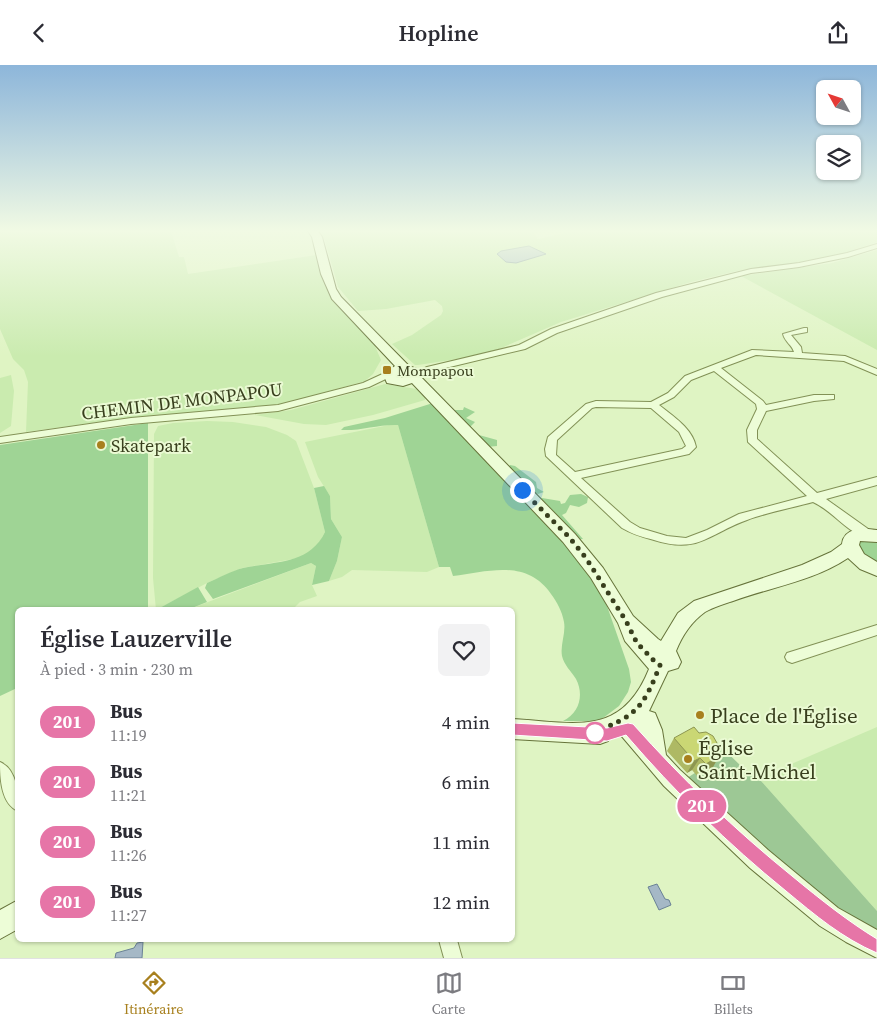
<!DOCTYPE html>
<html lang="fr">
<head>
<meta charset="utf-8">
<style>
  body { margin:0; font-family:"Source Serif 4",serif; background:#f2f2f3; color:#2b2b33; height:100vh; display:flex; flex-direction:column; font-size:19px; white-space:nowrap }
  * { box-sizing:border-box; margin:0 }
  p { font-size:16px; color:#7c7c81 }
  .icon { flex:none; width:28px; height:28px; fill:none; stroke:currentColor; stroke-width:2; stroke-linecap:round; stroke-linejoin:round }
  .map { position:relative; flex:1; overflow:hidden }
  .sheet { position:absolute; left:15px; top:542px; width:500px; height:335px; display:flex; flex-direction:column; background:#fff; border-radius:8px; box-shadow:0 1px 4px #0004 }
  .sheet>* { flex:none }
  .badge { padding:0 10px; border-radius:16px; font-size:18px; line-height:32px }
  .needle { width:32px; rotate:310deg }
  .controls { position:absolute; left:816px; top:15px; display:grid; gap:10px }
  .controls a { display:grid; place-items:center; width:45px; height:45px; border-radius:8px; background:#fff; box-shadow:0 1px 4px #0004; font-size:25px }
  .you { position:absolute; width:25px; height:25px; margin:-12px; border:4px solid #fff; border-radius:50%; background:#1a73e8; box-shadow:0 0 0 8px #1a73e833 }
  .map>.badge { position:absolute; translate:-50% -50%; box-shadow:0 0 0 2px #fff }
  .round { display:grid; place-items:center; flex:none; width:52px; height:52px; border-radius:8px; background:#f2f2f3 }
  .overview { display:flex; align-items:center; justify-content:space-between; height:85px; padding:0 25px }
  h1 { font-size:24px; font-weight:600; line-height:38px }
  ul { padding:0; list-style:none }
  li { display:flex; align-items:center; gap:15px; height:60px; padding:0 25px }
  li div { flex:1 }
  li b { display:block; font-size:19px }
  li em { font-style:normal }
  li .badge { min-width:55px; font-weight:700; text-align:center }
  header { display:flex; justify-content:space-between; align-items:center; height:65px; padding:0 25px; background:#fff; font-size:22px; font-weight:600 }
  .tab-bar { display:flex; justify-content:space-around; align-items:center; height:70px; border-top:1px solid #e1e1e2; background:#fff; font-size:14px; color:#7c7c81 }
  .tab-bar a { display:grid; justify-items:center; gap:2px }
  .tab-bar .active { color:#a8801e }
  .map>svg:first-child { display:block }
</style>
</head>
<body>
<header><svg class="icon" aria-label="back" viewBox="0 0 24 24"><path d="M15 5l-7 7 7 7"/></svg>Hopline<svg class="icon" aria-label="share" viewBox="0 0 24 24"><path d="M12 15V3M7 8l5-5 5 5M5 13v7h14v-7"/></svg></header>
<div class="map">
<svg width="877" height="893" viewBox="0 0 877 893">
  <rect width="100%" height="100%" fill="#dff4c3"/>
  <path fill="#caebaf" d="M0,166h171l8,26h5l4,17 129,-19 6,25 9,20 43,46 6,14 -8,14 -8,7 -74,21 -24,4 -131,11 -110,15 2,-50 -4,-12 -11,-11 -13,-30z
    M319,166h213l6,8 36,-8h303v11l-36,12 -59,12 -41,4 -50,12 -130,40 -62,27 -28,8 -53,8h-3l-23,-21 20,-9 29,-20 2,-4 -1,-5 -7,-6 -49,9 -28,2 -20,-24 -13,-46z
    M877,185v100l-136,-74 91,-13z
    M11,310l3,16 -3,35 -11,7v-55z
    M385,319l32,5 8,8v3l-52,15 -47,10 -22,-1 -49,-9 36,-5z
    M207,356l26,1 33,5 21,8 9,6 18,47 11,44 -5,9 -10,11 -11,6 -57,10 -35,15 -51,27 -3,-32 1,-144 4,-8 15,-3z
    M389,360h9l41,142 -12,5 -75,-2 -10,7 -13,4 8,-20 5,-24 -11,-18 -1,-23 -12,-19 -13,-35z
    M311,498l5,3 -4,19 5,11 -17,6 -8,8h-105z
    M877,662v184l-116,-130 28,-16z"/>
  <path fill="#9fd495" d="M433,338l8,6 10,-1 3,2h9l1,-3 11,5 -9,6 9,4 -5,5 6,11 3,-3 18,5v6l-10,1 20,22 3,-4 5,1 21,16 1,6 7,4 -6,2 -6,-2 7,9 3,-3 18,3 1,3 4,-1 5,-8 11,-1 7,3 -1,6 -8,4 -9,-2 -4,8 -4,2 21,24 -18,1 1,6 30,39 11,21 22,63 2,13 -3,10 -9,14 -20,15h-36c17,-8 21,-27 13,-42 -5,-8 -12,-14 -14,-23 -2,-11 4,-23 2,-34 -2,-11 -7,-20 -13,-28 -24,-35 -62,-23 -98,-18l-3,-9h-11l-41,-142c-19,-1 -37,6 -57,5l3,-3 41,-9z
    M148,358v187h-130l-1,78 -17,8v-251z
    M324,421l6,10 1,23 11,18 -5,24 -8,20 -17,4 4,-19 -5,-3 -98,36 -8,-11 2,-5c12,-5 24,-12 36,-15 32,-7 66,-3 82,-36l-11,-44z
    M863,475l14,1v24l-11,-5 -9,-16z
    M198,522l9,15 -20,8h-31z"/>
  <path fill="#9dc895" d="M706,667l36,35 19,14 116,130v18l-25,-11 -25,-19 -143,-119 31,-20 -19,-25z"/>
  <path fill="#a5b8c6" stroke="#6a8296" d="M529,181l17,8 -30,9 -10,-1 -9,-8 4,-3z
    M657,819l8,15 4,1 2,5 -12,5 -11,-23z
    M143,877l-1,16h-27l1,-5 18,-5 3,-5z"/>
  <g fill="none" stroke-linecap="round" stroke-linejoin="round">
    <g stroke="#829156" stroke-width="2">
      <path id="street" d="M877,179v4l-29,9 -49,10 -48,6 -89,24 -105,36 -32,16 -92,22 -19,8 -4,-3 17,-9 92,-22 32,-16 105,-36 95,-24 48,-6 48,-10z
        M804,263h3v4l-16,3 10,12 1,6 43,3 32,13v6l-33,-14 -88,-6 -35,13 42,33 3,4 48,-10h20v4l-20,2 -48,10 -9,19v9l60,54 60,-16v8l-51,14 45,32 2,3 -2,3 -4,1c-21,-6 -34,-27 -54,-36 -21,6 -45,10 -66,18 -39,14 -48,34 -93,20 -12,-3 -22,-6 -32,-12l-76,-72 -1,-7 3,-12 38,-33 10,-3 55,1 17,-9 17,-17 67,-26 42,2c-2,-7 -9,-10 -11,-18zM714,306l42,33 1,5 -10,21 1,12 59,54 -68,18 -32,16 -21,8 -19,-2 -27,-8 -10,-6 -49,-44 108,-24 7,-7c-3,-18 -23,-31 -37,-42l15,-8 17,-17zM596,342l55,1 28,24 7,14 -4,3 -107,23 -19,-17 1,-15 35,-32z
        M389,306l3,1v4l-23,11 -91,24 -147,13 -131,19v-6l131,-19 147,-13 85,-22z
        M877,560v10l-85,28 -5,-2 -2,-4 2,-4z
        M0,697c18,8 18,33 18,49 -17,-7 -18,-33 -18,-49z
        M439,875h18l5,18h-18z"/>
    </g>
    <g stroke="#66733a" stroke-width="2">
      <path id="secondary" d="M308,166h10l4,6 14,52 5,8 68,69 10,4 1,6 155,158 28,34 30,48 25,23 3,2 17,-28 16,-12 108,-36 29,-13 11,-8c2,-17 21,-16 35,-14v12l-17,-1 -1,4 5,9 13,8v14l-17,-7 -12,-11c-34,23 -77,29 -115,43 -9,3 -19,6 -28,11 -14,10 -23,24 -29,39l5,11 -3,6 -10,3 -19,40 6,2 7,17 4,25 14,15 88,80 70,58 39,22v28l-31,-16 -26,-16 -70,-58 -86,-82 -45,-53 -9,3 -2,5 -8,3 -88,-5v-20c61,3 109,20 137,-50l-24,-28 -7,-18 -27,-45 -28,-36 -151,-159 -9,3 -16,-3 -4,-9 12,-8 -63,-67 -11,-25 -9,-37zM399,308l9,2 -6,3 -5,-1 -1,-2z
        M18,835v29l-18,10v-29z"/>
    </g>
    <use href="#street" fill="#edfdd7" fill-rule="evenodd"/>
    <use href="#secondary" fill="#edfdd7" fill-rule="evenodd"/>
  </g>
  <path fill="#aeb964" d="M674,673l40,11 -2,20 -14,8 -6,-7 -5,3 -20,-22z"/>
  <path fill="#8d9651" d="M719,691l-7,13 -14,8 8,-13z
    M700,693l-8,12 -5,3 7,-12z"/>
  <path fill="#cad774" stroke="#8d9651" d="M694,662l5,6 7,-1 7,4 4,7 -3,6 5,7 -13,8 -6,-6 -6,3 -20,-23z"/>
  <linearGradient id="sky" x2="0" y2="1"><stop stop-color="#8db6da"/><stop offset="0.57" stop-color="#f1fae4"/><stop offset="1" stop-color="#f1fae4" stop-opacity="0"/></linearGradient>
  <rect width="877" height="291" fill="url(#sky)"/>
  <path fill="#e675a7" stroke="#fff" d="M512,658l95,5 21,-5 5,1c49,55 102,106 159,152 29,24 57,46 85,63v14c-35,-15 -62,-38 -91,-62 -58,-47 -111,-99 -160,-156l-19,6 -95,-6 -4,-2 -2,-4 2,-4z"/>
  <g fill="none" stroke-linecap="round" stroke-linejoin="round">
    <path stroke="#383f1d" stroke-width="5" stroke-dasharray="0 9" d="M522,425l47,47 17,21 40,63 11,22 20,21 3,1c-17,44 -25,52 -69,68h4"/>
  </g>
  <g fill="#a8801e" stroke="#eafad3" stroke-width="2">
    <rect x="382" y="300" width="10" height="10" rx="2.5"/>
    <circle cx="101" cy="380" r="5"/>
    <circle cx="700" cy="650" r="5"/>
    <circle cx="688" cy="694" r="5"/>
  </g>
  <circle fill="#fff" stroke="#e675a7" stroke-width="2.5" cx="595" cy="668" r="10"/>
  <g text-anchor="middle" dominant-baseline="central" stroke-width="4" stroke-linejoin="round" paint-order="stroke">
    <g font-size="15" fill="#383f1d" stroke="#eafad3" text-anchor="start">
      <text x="397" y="305">Mompapou</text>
    </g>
    <g font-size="18" fill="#383f1d" stroke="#eafad3">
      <text transform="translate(182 336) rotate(-7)">CHEMIN DE MONPAPOU</text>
    </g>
    <g font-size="18" fill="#383f1d" stroke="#eafad3" text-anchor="start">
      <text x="111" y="380">Skatepark</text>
    </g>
    <g font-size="21" fill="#383f1d" stroke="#eafad3" text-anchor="start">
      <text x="710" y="650">Place de l'Église</text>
      <text x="698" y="682">Église<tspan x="698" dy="24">Saint-Michel</tspan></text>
    </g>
  </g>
</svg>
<div class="controls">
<a><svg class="needle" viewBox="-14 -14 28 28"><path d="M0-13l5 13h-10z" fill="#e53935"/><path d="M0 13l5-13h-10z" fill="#7c7c81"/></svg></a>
<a><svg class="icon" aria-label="layers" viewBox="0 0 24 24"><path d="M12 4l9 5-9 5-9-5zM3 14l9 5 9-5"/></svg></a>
</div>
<div class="you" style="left:522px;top:425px"></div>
<b class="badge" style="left:702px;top:741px;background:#e675a7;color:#fff">201</b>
<section class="sheet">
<div class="overview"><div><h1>Église Lauzerville</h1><p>À pied · 3 min · 230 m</p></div><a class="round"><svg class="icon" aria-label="heart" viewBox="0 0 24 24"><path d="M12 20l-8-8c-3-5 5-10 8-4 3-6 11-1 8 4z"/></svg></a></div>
<ul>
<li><span class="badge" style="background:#e675a7;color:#fff">201</span><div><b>Bus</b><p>11:19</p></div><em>4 min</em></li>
<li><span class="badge" style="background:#e675a7;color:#fff">201</span><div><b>Bus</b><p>11:21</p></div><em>6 min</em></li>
<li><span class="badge" style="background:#e675a7;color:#fff">201</span><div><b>Bus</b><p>11:26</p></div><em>11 min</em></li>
<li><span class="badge" style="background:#e675a7;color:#fff">201</span><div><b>Bus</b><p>11:27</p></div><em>12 min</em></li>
</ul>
</section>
</div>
<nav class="tab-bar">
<a class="active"><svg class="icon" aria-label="directions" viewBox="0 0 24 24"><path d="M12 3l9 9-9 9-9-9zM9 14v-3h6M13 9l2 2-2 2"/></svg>Itinéraire</a>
<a><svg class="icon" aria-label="map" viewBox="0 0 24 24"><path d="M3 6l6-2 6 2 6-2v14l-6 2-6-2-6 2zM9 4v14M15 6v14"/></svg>Carte</a>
<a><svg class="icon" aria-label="tickets" viewBox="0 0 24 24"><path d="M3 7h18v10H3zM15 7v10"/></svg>Billets</a>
</nav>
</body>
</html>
